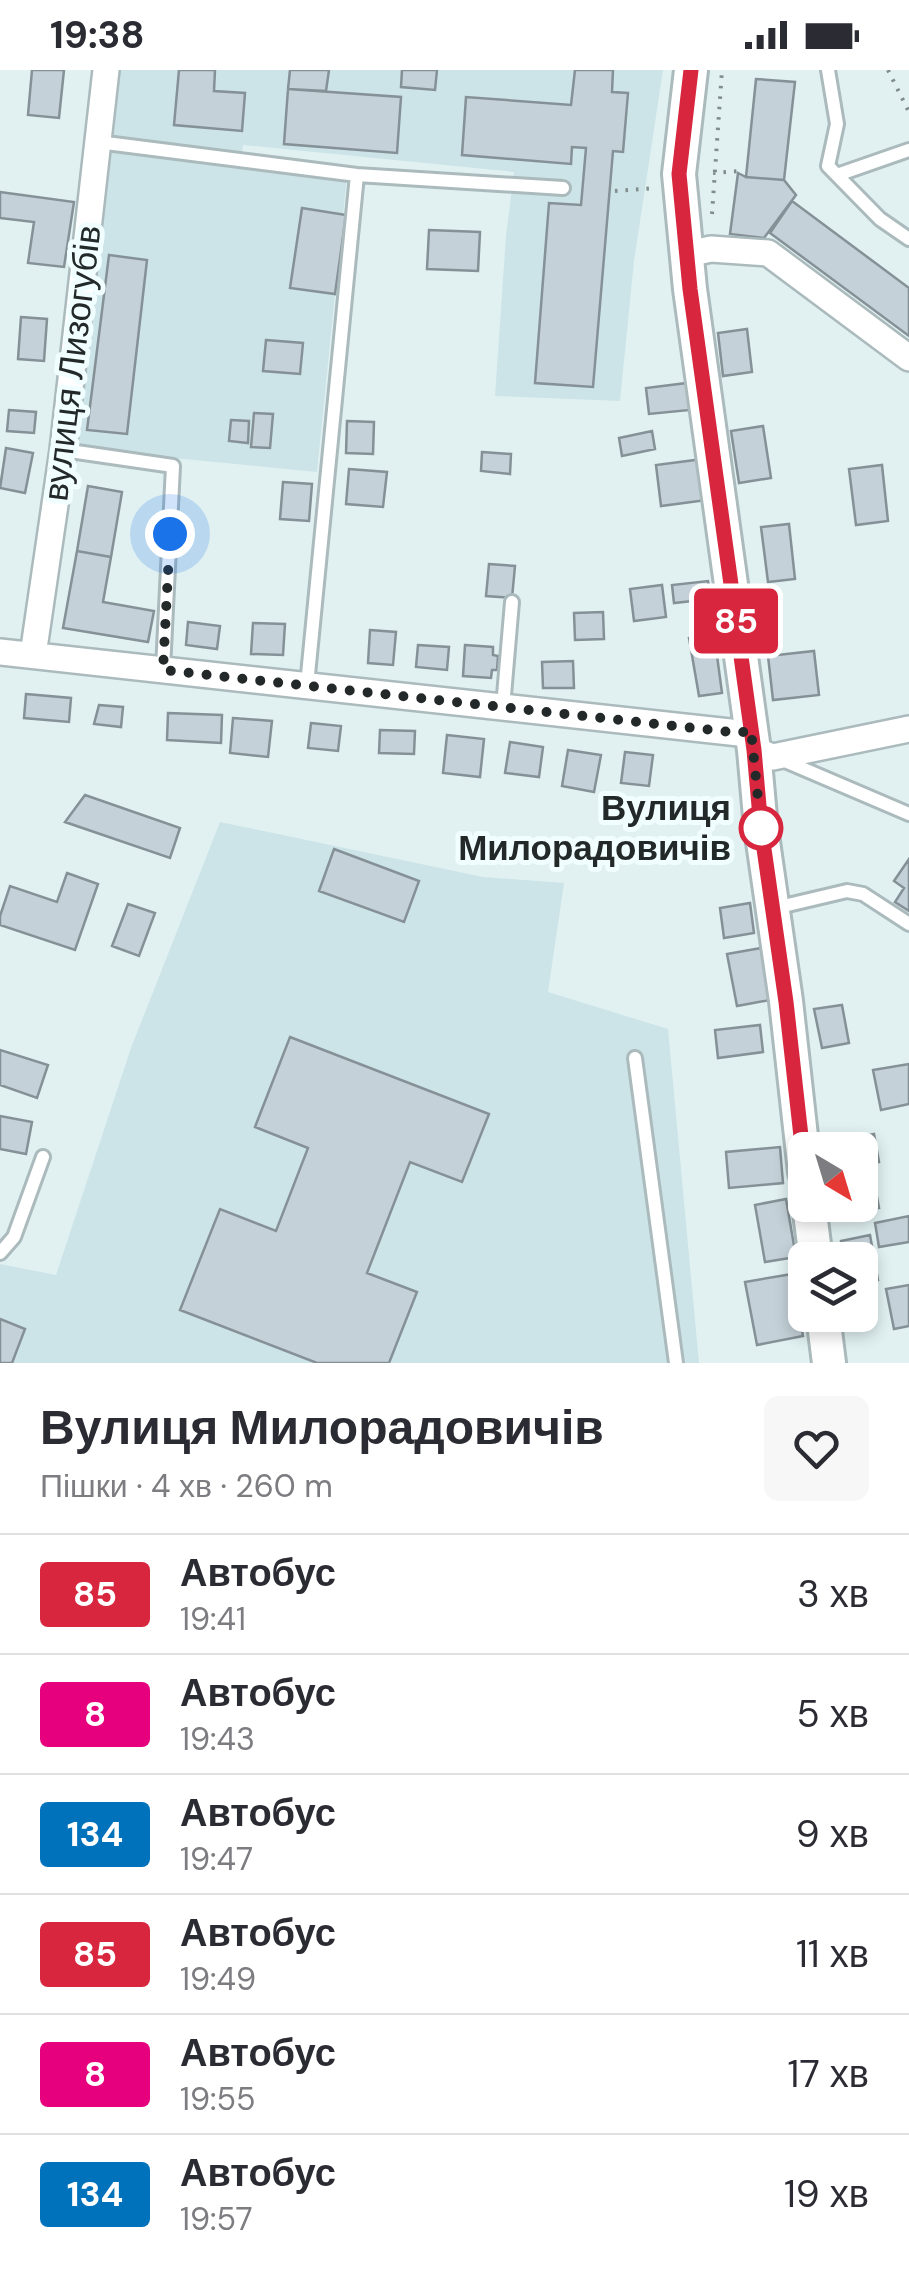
<!DOCTYPE html>
<html lang="uk">
<head>
<meta charset="utf-8">
<style>
  body { margin:0; font-family:"DM Sans",sans-serif; background:#f7f7f7; color:#2b2b33; height:100vh; display:flex; flex-direction:column; font-size:38px; white-space:nowrap }
  * { box-sizing:border-box; margin:0 }
  p { font-size:32px; color:#7c7c81 }
  .icon { flex:none; width:55px; height:55px; fill:none; stroke:currentColor; stroke-width:2; stroke-linecap:round; stroke-linejoin:round }
  .map { position:relative; height:1293px; overflow:hidden }
  .details { display:flex; flex-direction:column; background:#fff; flex:1 }
  .details>* { flex:none }
  .badge { padding:0 20px; border-radius:8px; font-size:35px; line-height:65px }
  .needle { width:65px; rotate:142deg }
  .buttons { position:absolute; left:788px; top:1062px; display:grid; gap:20px }
  .buttons a { display:grid; place-items:center; width:90px; height:90px; border-radius:15px; background:#fff; box-shadow:0 5px 15px #0003; font-size:50px }
  .you { position:absolute; width:50px; height:50px; margin:-25px; border:8px solid #fff; border-radius:50%; background:#1a73e8; box-shadow:0 0 0 15px #1a73e833 }
  .map>.badge { position:absolute; translate:-50% -50%; box-shadow:0 0 0 5px #fff }
  .round { display:grid; place-items:center; flex:none; width:105px; height:105px; border-radius:15px; background:#f7f7f7 }
  .headline { display:flex; align-items:center; justify-content:space-between; height:170px; padding:0 40px }
  h1 { font-size:48px; font-weight:700; line-height:75px }
  ul { padding:0; list-style:none }
  li { display:flex; align-items:center; gap:30px; height:120px; padding:0 40px; border-top:2px solid #e1e1e2 }
  li div { flex:1 }
  li b { display:block; font-size:38px }
  li em { font-style:normal }
  li .badge { min-width:110px; font-weight:700; text-align:center }
  .status { display:flex; justify-content:space-between; align-items:center; height:70px; padding:0 50px; background:#fff; direction:ltr }
  .status svg { height:28px; fill:currentColor }
  .map>svg:first-child { display:block }
</style>
</head>
<body>
<div class="status"><b>19:38</b><svg viewBox="0 0 49 12"><path d="M0 12V9h3v3zM5 12V6h3v6zM10 12V3h3v9zM15 12V0h3v12zM26 1h20v11H26zM47 4h2v5h-2z"/></svg></div>
<div class="map">
<svg width="909" height="1293" viewBox="0 0 909 1293">
  <rect width="100%" height="100%" fill="#e1f1f2"/>
  <path fill="#cce4e7" d="M109,0h554l-29,191 -14,140 -125,-5 11,-160 8,-64 -271,-27 -3,20 107,11 -30,296 -246,-24z
    M220,752l263,55 81,6 -16,109 120,37 31,334h-699v-99l56,11 75,-227z"/>
  <path fill="#c4d1d8" stroke="#859197" stroke-width="2.5" d="M32,0h32l-5,48 -31,-3z
    M179,0h36l-1,21 31,2 -3,38 -68,-6z
    M290,0h39l-3,21 -38,-2z
    M402,0h35l-2,20 -34,-3z
    M575,0h38l-1,22 16,1 -5,59 -10,-1 -20,236 -58,-4 14,-180 32,2 5,-57 -14,-1 -1,17 -109,-9 4,-58 105,8z
    M756,9l39,3 -11,98 -38,-3z
    M288,19l113,8 -4,56 -113,-9z
    M738,103l8,4 38,3 12,15 -32,43 -34,-4z
    M0,122l74,10 -10,65 -36,-4 6,-41 -34,-4z
    M792,131l117,87v48l-139,-103z
    M302,138l44,7 -11,79 -45,-6z
    M429,160l51,2 -2,39 -51,-2z
    M109,185l38,5 -20,174 -40,-4z
    M21,247l26,2 -3,42 -26,-2z
    M747,259l5,43 -29,4 -5,-43z
    M266,270l37,3 -3,31 -37,-3z
    M687,313l3,27 -41,4 -3,-26z
    M9,340l27,2 -2,21 -27,-2z
    M254,343l19,1 -3,34 -19,-1z
    M231,350l18,1 -1,22 -19,-2z
    M347,351l27,1 -1,32 -27,-1z
    M763,356l8,52 -32,5 -8,-52z
    M652,361l3,18 -33,7 -3,-18z
    M6,378l27,5 -8,40 -25,-5z
    M482,382l29,2 -1,20 -29,-3z
    M703,389l4,41 -46,6 -5,-41z
    M882,395l6,56 -32,4 -7,-56z
    M349,399l38,3 -4,35 -37,-3z
    M283,412l29,2 -3,37 -29,-2z
    M88,416l34,6 -11,65 -34,-6z
    M789,454l6,55 -27,3 -7,-55z
    M77,481l34,6 -8,45 51,9 -6,31 -85,-14z
    M489,494l26,2 -3,32 -26,-2z
    M708,511l3,18 -37,4 -2,-18z
    M662,515l4,32 -32,4 -4,-32z
    M603,542l1,27 -29,1 -1,-27z
    M188,552l32,4 -3,23 -31,-4z
    M253,553l32,1 -2,31 -32,-1z
    M370,560l26,2 -3,33 -25,-2z
    M714,563l8,60 -23,3 -10,-58z
    M418,575l31,2 -2,23 -31,-3z
    M465,575l28,2v8l5,1 -1,14h-5l-1,8 -28,-2z
    M814,581l5,44 -46,5 -5,-44z
    M573,591l1,27h-31l-1,-26z
    M26,624l45,4 -2,24 -45,-4z
    M99,635l24,2 -2,20 -27,-3z
    M168,643l54,2 -1,28 -54,-3z
    M233,648l39,3 -4,36 -38,-4z
    M311,653l30,3 -3,25 -30,-3z
    M380,660l35,1 -1,23 -35,-1z
    M447,665l37,4 -4,38 -37,-4z
    M510,672l33,5 -4,30 -34,-4z
    M568,680l33,5 -7,37 -32,-6z
    M625,682l28,3 -4,31 -28,-3z
    M85,725l95,33 -10,30 -105,-36z
    M334,779l85,32 -15,41 -85,-31z
    M909,789v52l-14,-9 9,-14 -10,-7z
    M67,803l31,11 -23,66 -75,-25v-9l10,-30 47,16z
    M750,833l4,30 -30,5 -4,-30z
    M128,834l27,9 -16,43 -27,-10z
    M761,878l9,52 -33,6 -10,-52z
    M842,935l7,38 -27,5 -8,-39z
    M760,955l3,27 -45,6 -3,-28z
    M290,967l199,77 -27,68 -52,-20 -43,111 50,19 -28,71h-72l-137,-53 40,-101 56,22 32,-83 -53,-21z
    M0,980l48,15 -11,33 -37,-13z
    M909,994v40l-28,6 -8,-40z
    M0,1046l32,6 -6,32 -26,-5z
    M874,1064l5,28 -19,3v-15h-30l-1,-7z
    M780,1077l3,36 -54,5 -3,-36z
    M874,1110l5,28 -39,7 -2,-10h22v-23z
    M786,1129l10,58 -31,5 -10,-57z
    M909,1146v26l-30,5 -4,-24z
    M870,1165l8,45 -18,3v-23h-16l-3,-19z
    M792,1204l11,62 -46,9 -12,-63z
    M909,1215v41l-15,3 -8,-40z
    M0,1249l25,10 -13,34h-12z"/>
  <g fill="none" stroke-linecap="round" stroke-linejoin="round">
    <g stroke="#abbabc" stroke-width="18">
      <path id="service" d="M828,0l9,54 -9,42 52,53 29,20
        M98,72l259,33 -50,510
        M357,105l206,13
        M837,105l72,-25
        M63,380l110,16 -10,203
        M503,637l9,-105
        M785,691l124,53
        M775,838l72,-17 16,3 46,30
        M635,988l41,305
        M0,1183l14,-16 29,-80"/>
    </g>
    <g stroke="#abbabc" stroke-width="30">
      <path id="minor" d="M687,184l24,-5 57,4 141,105
        M0,582l739,81 12,-3
        M33,585l30,-205 43,-380
        M754,680l19,7 136,-28"/>
    </g>
    <g stroke="#abbabc" stroke-width="38">
      <path id="tertiary" d="M691,0l-12,104 11,115 64,461 7,78 25,173 19,171
        M809,1135l7,55
        M823,1245l6,48"/>
    </g>
    <path stroke="#808b8c" stroke-width="4" stroke-dasharray="2.5 8" stroke-linecap="butt" d="M888,0l21,42
      M713,103l26,-2
      M615,121l40,-3
      M712,144l10,-144"/>
    <use href="#service" stroke="#fff" stroke-width="12"/>
    <use href="#minor" stroke="#fff" stroke-width="25"/>
    <use href="#tertiary" stroke="#fff" stroke-width="32"/>
  </g>
  <g fill="none" stroke-linecap="round" stroke-linejoin="round">
    <g stroke="#fff" stroke-width="22">
      <path id="line" d="M691,0l-12,104 11,115 64,461 7,78 25,174 19,170"/>
    </g>
    <use href="#line" stroke="#d7263d" stroke-width="15"/>
    <path stroke="#232829" stroke-width="10" stroke-dasharray="0 18" d="M170,464l-7,136 576,63 12,-3 10,98"/>
  </g>
  <circle fill="#fff" stroke="#d7263d" stroke-width="5" cx="761" cy="758" r="20"/>
  <g text-anchor="middle" dominant-baseline="central" stroke-width="10" stroke-linejoin="round" paint-order="stroke">
    <g font-size="35" fill="#232829" stroke="#f1feff">
      <text transform="translate(72 293) rotate(-83)">вулиця Лизогубів</text>
    </g>
    <g font-size="35" font-weight="bold" fill="#232829" stroke="#f1feff" text-anchor="end">
      <text x="731" y="738">Вулиця<tspan x="731" dy="40">Милорадовичів</tspan></text>
    </g>
  </g>
</svg>
<div class="buttons">
<a><svg class="needle" viewBox="-14 -14 28 28"><path d="M0-13l5 13h-10z" fill="#e53935"/><path d="M0 13l5-13h-10z" fill="#7c7c81"/></svg></a>
<a><svg class="icon" aria-label="layers" viewBox="0 0 24 24"><path d="M12 4l9 5-9 5-9-5zM3 14l9 5 9-5"/></svg></a>
</div>
<div class="you" style="left:170px;top:464px"></div>
<b class="badge" style="left:736px;top:551px;background:#d7263d;color:#fff">85</b>
</div>
<section class="details">
<div class="headline"><div><h1>Вулиця Милорадовичів</h1><p>Пішки · 4 хв · 260 m</p></div><a class="round"><svg class="icon" aria-label="heart" viewBox="0 0 24 24"><path d="M12 20l-8-8c-3-5 5-10 8-4 3-6 11-1 8 4z"/></svg></a></div>
<ul>
<li><span class="badge" style="background:#d7263d;color:#fff">85</span><div><b>Автобус</b><p>19:41</p></div><em>3 хв</em></li>
<li><span class="badge" style="background:#e6007e;color:#fff">8</span><div><b>Автобус</b><p>19:43</p></div><em>5 хв</em></li>
<li><span class="badge" style="background:#0072bc;color:#fff">134</span><div><b>Автобус</b><p>19:47</p></div><em>9 хв</em></li>
<li><span class="badge" style="background:#d7263d;color:#fff">85</span><div><b>Автобус</b><p>19:49</p></div><em>11 хв</em></li>
<li><span class="badge" style="background:#e6007e;color:#fff">8</span><div><b>Автобус</b><p>19:55</p></div><em>17 хв</em></li>
<li><span class="badge" style="background:#0072bc;color:#fff">134</span><div><b>Автобус</b><p>19:57</p></div><em>19 хв</em></li>
</ul>
</section>
</body>
</html>
